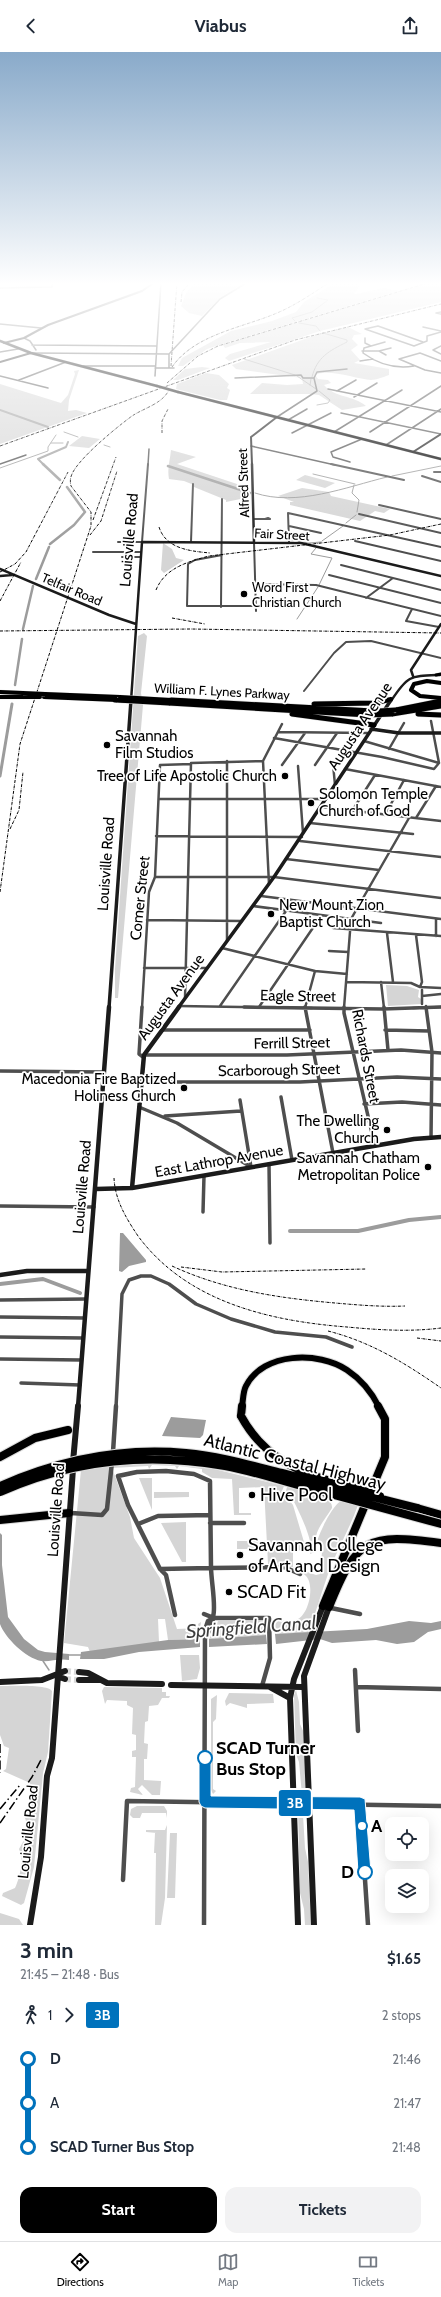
<!DOCTYPE html>
<html lang="en">
<head>
<meta charset="utf-8">
<style>
  body { margin:0; font-family:Cabin,sans-serif; background:#f2f2f3; color:#1f2937; height:100vh; display:flex; flex-direction:column; font-size:15px; white-space:nowrap }
  * { box-sizing:border-box; margin:0 }
  p { font-size:13px; color:#747a83 }
  .icon { flex:none; width:22px; height:22px; fill:none; stroke:currentColor; stroke-width:2; stroke-linecap:round; stroke-linejoin:round }
  .map { position:relative; height:1873px; overflow:hidden }
  .side { display:flex; flex-direction:column; background:#fff; flex:1 }
  .side>* { flex:none }
  .badge { padding:0 8px; border-radius:3px; font-size:14px; line-height:26px }
  .buttons { position:absolute; left:385px; top:1765px; display:grid; gap:8px }
  .buttons a { display:grid; place-items:center; width:44px; height:44px; border-radius:8px; background:#fff; box-shadow:0 4px 16px #0002; font-size:20px }
  .map>.badge { position:absolute; translate:-50% -50%; box-shadow:0 0 0 2px #fff }
  .legs { display:flex; align-items:center; gap:6px; height:44px; padding:0 20px; font-size:13px }
  .legs p { margin-inline-start:auto }
  .summary { display:flex; align-items:center; justify-content:space-between; height:68px; padding:0 20px }
  h1 { font-size:22px; font-weight:700; line-height:30px }
  .cta { display:flex; gap:8px; margin-top:auto; padding:8px 20px }
  .cta a { flex:1; height:46px; border-radius:12px; background:#000; color:#fff; font-size:16px; font-weight:700; line-height:46px; text-align:center }
  .cta a+a { background:#f2f2f3; color:#1f2937 }
  ul { padding:0 20px; list-style:none }
  li { display:flex; align-items:center; gap:14px; height:44px; font-size:15px }
  li i { display:grid; place-items:center; width:6px; height:100%; margin:0 5px; background:currentColor }
  li i::after { content:''; width:10px; height:10px; margin:-5px; border:3px solid; border-radius:50%; background:#fff }
  li p { margin-inline-start:auto }
  li:first-child i { background:linear-gradient(#0000 50%,currentColor 0) }
  li:last-child i { background:linear-gradient(currentColor 50%,#0000 0) }
  header { display:flex; justify-content:space-between; align-items:center; height:52px; padding:0 20px; background:#fff; font-size:18px; font-weight:700 }
  .tab-bar { display:flex; justify-content:space-around; align-items:center; height:56px; border-top:1px solid #e0e1e3; background:#fff; font-size:11px; color:#747a83 }
  .tab-bar a { display:grid; justify-items:center; gap:2px }
  .tab-bar .selected { color:#000 }
  .map>svg:first-child { display:block }
</style>
</head>
<body>
<header><svg class="icon" aria-label="back" viewBox="0 0 24 24"><path d="M15 5l-7 7 7 7"/></svg>Viabus<svg class="icon" aria-label="share" viewBox="0 0 24 24"><path d="M12 15V3M7 8l5-5 5 5M5 13v7h14v-7"/></svg></header>
<div class="map">
<svg width="441" height="1873" viewBox="0 0 441 1873">
  <rect width="100%" height="100%" fill="#fff"/>
  <path fill="#d5d5d5" d="M236,230l-3,3 4,2 -16,10 -19,19 -13,-3 -8,-7 6,-15 7,-6 -5,-2z
    M336,230h21l4,3 -7,8 2,1 28,-6 14,3 -173,52 -18,6 -24,17h-5l4,-8 49,-27 41,-10 24,-9 8,-10z
    M437,230l4,1v19l-121,29 -91,30 -4,-3 5,-4 41,-12 -31,1 -15,5 -2,-3 203,-61h8z
    M348,275l14,7 -8,1 -2,4 6,6 -7,5 9,10 -6,3 35,6v6c-6,2 -13,5 -18,5 -14,-1 -44,-12 -56,-5l3,4 10,1 3,3 -7,2c11,13 29,10 42,21l-24,4 -23,-15 -8,-1h-61l12,-11 25,2 16,-1 -1,-6 -66,-9 -4,-4 84,-30z
    M202,315l8,1 -32,12h-5l12,-11z
    M79,318l-10,30 -1,11 8,-1 11,3 -87,31v-60l61,19 7,-8 7,-21 -1,-3z
    M206,321l13,2 10,9 -2,4 3,2 -3,10h-7l-44,-11 1,-5z
    M82,384l18,3 -11,9 -20,-2z
    M171,398l25,7 -19,7 69,23 4,10 -24,5v-2l-32,-13v-2l-10,-4 -15,-2c-2,-11 1,-18 2,-29z
    M305,423l30,8 -10,5 -29,-8z
    M302,436l27,4 2,4 59,13 -6,4 -9,-2 -15,10 -70,-16v-3h4l-16,-6z
    M163,491l9,6 4,9 8,2 -20,13 -3,-3z
    M144,581l3,3 -6,57 2,12 -25,293h-3v-29l23,-333z
    M386,933l21,1 12,4 -1,7 3,2v5l-33,2z
    M150,1411l64,6 70,17 -2,5 11,14 11,37v8l-11,1v16l23,8 4,-1 2,-22 -5,-10c2,-9 17,-40 25,-41 5,0 12,3 16,4 -8,23 -20,43 -29,66 -7,20 -13,41 -21,62l-33,1 -1,-14c7,0 16,2 22,0 13,-4 19,-35 10,-44 -10,-11 -24,-12 -38,-12l-4,-77 -25,1v25h12v2h-17l-2,-36 -20,-1 -10,-6v-3l-23,-3 -2,3 -2,-3 -23,-1 -3,4 -1,-3 -36,2 18,49 4,21 26,40 17,51 22,-1 -1,-4 3,-2 -1,7 -15,1 1,2 14,-1v8l-32,1 -3,-21h-7l1,23 -69,10 -2,-5 -24,-4 17,-173 30,-5z
    M139,1426h13v32z
    M287,1435c11,3 47,7 45,21 -9,15 -21,25 -15,43l-7,3c5,-14 -14,-47 -20,-61l-4,-2z
    M154,1440h35v5l-35,1z
    M186,1470v40h-4l-21,-39z
    M237,1489h26v8h-26z
    M218,1569h46l2,14 -57,4z
    M180,1603h19l1,13 -3,11 -15,2z
    M0,1634c10,0 48,-2 52,5l-4,61 -5,21 -9,94 -10,36 -3,2 -19,-9 1,-3 12,-5c5,-11 9,-28 4,-39l9,-16v-6l-3,-9 6,-25 -1,-10 -27,-12 3,-2 3,-21 -5,-2 -4,-11z
    M104,1635l58,1v4h4v4h4l-1,2h-7l-4,7 -9,1 -1,15 -3,1 -1,21 4,1 -1,15h-3v21l17,1 -1,14h-8l-10,-10 -4,4 5,6 -13,-3 1,-4 4,-1 1,-30h-4v-6l4,-1v-15l-4,-1 1,-26 -6,-3v-4l-20,-1 -2,4 -3,-13z
    M296,1638l3,12 1,22 4,9 2,58 -1,4h-3l-3,-33 -3,-8 -2,-59z
    M229,1641l44,1 1,9 -27,1v4l-17,-5 -4,3 -1,-5z
    M217,1643l-1,24 -3,3v67l3,2 -3,3 -2,-4v-91z
    M137,1754h27l3,5v7l-1,-5h-24l-2,5h-7l-3,-3 1,-6z
    M298,1759h4l1,4 2,33 3,14 3,63h-6l-1,-16 -4,-16z
    M167,1773l-2,73 -4,27h-6l1,-72h-2l1,-20h2l-11,-1v-2h19z
    M170,1781h7l-2,65h-8z
    M0,1861l19,6 4,6h-23z"/>
  <path fill="#9c9c9c" d="M120,1181h3l23,27v2l-17,4 -7,6 -3,-1z
    M171,1365l35,3 -3,15 -3,3 -38,-2z
    M0,1481l2,2v30l6,52 16,22 14,11 7,2 24,2v6c-10,-2 -19,2 -28,1 -15,-3 -36,-23 -41,-37z
    M409,1569l22,2 10,-2v8l-13,3 -14,10 -17,2 -21,-4 -44,3 -12,-4 -44,5 -1,-10 92,-5z
    M266,1583l1,9 -58,3v-8z
    M200,1587v8l-61,5 -35,7h-24l1,-7 87,-12z"/>
  <g fill="none" stroke-linecap="round" stroke-linejoin="round">
    <path stroke="#9c9c9c" stroke-width="1" d="M295,269l-3,-3 20,-6 16,-12 -11,-2
      M299,271l17,3 4,5
      M244,307l51,16
      M297,324l19,13
      M312,325c5,-20 17,-26 35,-35v-2l-24,-7
      M310,333l1,-6
      M317,353l11,-2 2,-3 -11,-9
      M64,380l14,5
      M51,391h12
      M104,393l6,2
      M0,416l48,-17v-4l8,-12
      M313,422l42,10
      M392,424l49,-10
      M354,433l-2,8 7,7 -2,12
      M255,441c42,14 91,-6 132,-16
      M346,471l10,-8
      M292,488l17,3 12,-1
      M322,489l21,-15
      M316,496l-5,6 21,4 -13,27
      M297,567l21,-32"/>
    <path stroke="#9c9c9c" stroke-width="1.5" d="M68,1603h13
      M43,1609l6,9"/>
    <path stroke="#9c9c9c" stroke-width="2" d="M0,358l48,17
      M44,413l-6,-6 28,-12 2,-5"/>
    <path stroke="#9c9c9c" stroke-width="2.5" d="M43,412l17,16
      M168,414l82,27
      M50,492l24,-19 11,-13 -18,-25
      M36,527l13,-32
      M23,577l10,-43
      M15,633l7,-46"/>
    <path stroke="#9c9c9c" stroke-width="3" d="M0,724l12,-72"/>
    <path stroke="#9c9c9c" stroke-width="4" d="M290,1179h68l51,-11 32,-3
      M0,1232l43,-5 37,14"/>
    <path stroke="#d9d9d9" stroke-width="6" stroke-dasharray="6 3" stroke-linecap="butt" d="M65,1619l14,1
      M65,1627l14,1"/>
    <g stroke="#dbdbdb" stroke-width="3">
      <path id="primary-far1" d="M0,289l31,12 126,33
        M178,340l263,67"/>
    </g>
    <g stroke="#dbdbdb" stroke-width="3.5">
      <path id="primary" d="M436,623l5,-1"/>
    </g>
    <g stroke="#dbdbdb" stroke-width="4.5">
      <path id="highway-far3" d="M441,631l-14,-2 -13,3 -3,6 9,6 21,2
        M0,640l23,1
        M45,642l75,3
        M0,645h23
        M44,645l73,3
        M171,648l17,1
        M383,649l8,-2"/>
    </g>
    <g stroke="#dbdbdb" stroke-width="6">
      <path id="highway-far2" d="M115,648h2
        M171,648l202,11
        M169,651l199,12
        M314,652l61,-1 12,-3
        M396,658l45,-9
        M292,662l82,11
        M392,662l49,-8
        M418,662l23,1"/>
    </g>
    <g stroke="#dbdbdb" stroke-width="8">
      <path id="highway-far1" d="M242,1355c1,-6 1,-16 4,-21 17,-34 73,-35 101,-16 15,10 24,21 32,37"/>
    </g>
    <g stroke="#dbdbdb" stroke-width="10">
      <path id="highway" d="M241,1364l1,-10
        M0,1405l35,-19 33,-8
        M417,1456l24,7
        M0,1468l69,-7
        M323,1554l62,-149v-38l-7,-13
        M329,1555c28,-70 39,-74 112,-64"/>
    </g>
    <path stroke="#4e4e4e" stroke-width="1.5" d="M0,236l52,-1 1,-5
      M441,260l-5,1 5,1
      M0,272l41,4
      M423,275l18,4
      M24,286l6,3 6,9
      M365,286v5l6,3
      M385,290l-21,6 -1,5c15,11 33,16 51,13
      M32,293l125,1
      M414,294l-49,-17 13,-3 45,16
      M414,294l13,-5v-5l14,-4
      M441,294l-8,4 8,4
      M362,299h17l12,-3
      M379,299l7,4
      M0,300l18,-3
      M31,301l138,1 51,-55 28,-17
      M169,302v14
      M360,309l13,-2
      M441,309l-21,-8 -21,6 26,11 16,3
      M83,314h72
      M155,316h19
      M0,324l48,12
      M155,324l6,-94
      M235,326l66,-3 2,3h11
      M19,328l47,-18
      M328,337l113,23
      M337,339l19,-11
      M354,345l23,-14
      M341,361l100,21
      M277,365l40,-26 -3,-13 3,-6 30,-3
      M288,368l19,-11
      M334,380l68,-42
      M370,380l71,-46
      M292,381l39,-20
      M386,393l55,-36
      M251,394l84,19
      M350,410l-17,-5 -2,-5 31,-13
      M0,412l26,-9
      M148,413l1,-16"/>
    <path stroke="#4e4e4e" stroke-width="2" d="M331,412l73,16
      M434,420h7
      M422,424l19,6
      M379,453l62,14
      M359,462l82,19
      M268,466l2,1h-5z
      M254,467h11
      M289,474l32,7
      M355,489l86,20
      M118,490h24l6,-78
      M191,490l2,-58
      M254,490l2,69
      M289,490l-1,-29 153,34
      M93,500h48
      M222,503l-27,5 -7,4 -1,42h69
      M122,505h19
      M341,513l100,25
      M329,523l112,28
      M256,532l60,1 125,31
      M366,546l27,-20
      M221,555l1,-108
      M412,557l-6,12 33,6
      M304,639l30,-38 12,-11 25,-1 70,17"/>
    <path stroke="#4e4e4e" stroke-width="2.5" d="M278,680l90,1
      M274,686l108,19 52,12 5,-6 -8,-42
      M364,689l75,22
      M389,697l15,-26
      M227,709v179
      M333,712l2,21
      M282,713l23,-32
      M315,713l22,-32
      M298,714l5,67
      M345,717l96,18
      M159,747h167
      M321,755l120,14
      M352,759l23,-36
      M385,763l19,-35
      M416,766l20,-32
      M310,771l103,11
      M156,784l146,1
      M300,789l141,16
      M286,807l93,11
      M155,825h119l167,21
      M269,832l-6,-123 19,-37
      M261,844l180,23
      M253,854l128,17
      M436,867v17
      M147,868l95,1
      M333,876l108,8
      M387,881l6,49
      M416,883l6,47 -2,5
      M222,896l93,23 32,3
      M329,899l19,1
      M144,916h63
      M346,930l65,1 9,4 21,1
      M381,930l3,26
      M422,938v14
      M422,944l19,-2
      M185,946l6,-235 72,-2
      M179,954l133,2
      M220,954l66,-95
      M426,954v2
      M259,955l62,-91
      M142,956l7,-116 6,-15 5,-112 31,-1
      M305,956l10,-37
      M344,956l7,-89 58,-101
      M413,956l28,-1"/>
    <path stroke="#4e4e4e" stroke-width="3.5" d="M142,955l-3,47 4,3
      M244,955l139,2 58,-2
      M305,955l28,146
      M344,955v6l31,133
      M384,955l4,43
      M426,955l6,45 -1,86
      M163,978h147
      M385,978l44,1
      M144,1003h143l114,-5 40,3
      M0,1019l104,1
      M141,1030h159l97,-5 44,2
      M281,1045l11,63
      M240,1048l11,67
      M364,1052l38,-2 39,3
      M139,1055l38,16 74,44
      M165,1064l76,-5
      M269,1112l1,79
      M0,1154l94,1
      M203,1160l1,-36
      M0,1248l86,-1
      M0,1265l85,1
      M0,1285l83,1
      M0,1307l81,1
      M21,1331l59,2
      M116,1355l6,-113 7,-14 12,-4h10l18,8 27,20 35,15 44,13 51,5 26,10"/>
    <path stroke="#4e4e4e" stroke-width="4.5" d="M113,1400l3,-46
      M166,1419l28,3 16,7 1,87 -51,1 -32,-64 -10,-29 19,-4z
      M71,1461l31,2 5,-6 5,-47
      M210,1471h34
      M138,1472l20,-8 52,-1
      M211,1516l73,-1 16,7
      M160,1517l6,6 9,40
      M331,1556l29,6
      M204,1562l10,4h55l1,40 -8,28
      M205,1586c15,-22 7,-45 6,-70
      M355,1618l3,61
      M356,1635l85,2
      M360,1752l8,121
      M123,1828l4,-79 314,5
      M204,1873l1,-295 3,-9 6,-3"/>
    <path stroke="#1b1b1b" stroke-width="2" d="M4,291l20,-5 24,-13 94,-34 13,-9
      M0,310l31,-9
      M413,400l28,-18
      M252,413l-1,-28 26,-20"/>
    <path stroke="#1b1b1b" stroke-width="2.5" d="M252,412l2,78
      M0,517l109,46 27,9
      M0,524l12,-1
      M413,624l-2,-6 30,-46
      M131,649l11,-159 159,1 140,33
      M391,649c17,-26 19,-25 49,-26"/>
    <path stroke="#1b1b1b" stroke-width="3.5" d="M371,677l28,4h42
      M109,956l22,-308
      M178,956l96,-131 117,-177"/>
    <path stroke="#1b1b1b" stroke-width="4.5" d="M132,1136l12,-133 35,-48
      M96,1137l36,-1 282,-49 27,-2
      M0,1223l27,-4h61
      M78,1355l31,-400"/>
    <path stroke="#1b1b1b" stroke-width="6" d="M73,1410l5,-56
      M79,1620l9,1 19,10 55,1
      M57,1624l8,3
      M79,1628h21
      M0,1630l42,-2 23,-9
      M171,1633l132,2
      M270,1635l20,11
      M30,1873l11,-68 6,-81 5,-18 21,-289
      M298,1873l-8,-227 4,-19 29,-73
      M314,1873l-10,-249 25,-69"/>
    <use href="#primary-far1" stroke="#000" stroke-width="2.5"/>
    <use href="#primary" stroke="#000" stroke-width="3"/>
    <use href="#highway-far3" stroke="#000" stroke-width="4"/>
    <use href="#highway-far2" stroke="#000" stroke-width="5"/>
    <use href="#highway-far1" stroke="#000" stroke-width="6"/>
    <use href="#highway" stroke="#000" stroke-width="8"/>
    <path stroke="#000" stroke-width="1" stroke-dasharray="3 1 0.5 1" stroke-linecap="butt" d="M181,250l1,-10 6,-7
      M171,314l6,-84
      M172,315c23,-33 70,-39 105,-54 19,-8 36,-20 53,-31
      M167,331l31,-27 20,-10 213,-64
      M162,381v-12l6,-12
      M0,394l295,-106 146,-36
      M93,468l23,-63
      M159,475c7,22 31,24 51,26
      M90,483l11,-14 16,-50
      M0,520l15,-8 11,-12 42,-80
      M156,538c9,-22 31,-28 53,-34l181,-21 51,-11
      M0,549l21,-39
      M172,566l33,6
      M0,579l191,-2 250,4
      M10,777l9,-19 4,-38
      M0,840l20,-148 71,-218v-14l-20,-26c-1,-4 -1,-8 1,-12 7,-16 45,-47 60,-58 12,-8 30,-12 37,-26
      M114,1126c1,22 12,40 24,58 49,66 131,85 209,91 32,3 63,5 94,1
      M172,1214c52,24 106,32 163,37 23,2 46,4 70,3
      M181,1215l41,5 144,-3
      M328,1279c43,11 77,32 113,57
      M417,1286l24,3"/>
    <path stroke="#000" stroke-width="1.5" stroke-dasharray="9 3 1.5 3" stroke-linecap="butt" d="M0,1692v29
      M0,1757l20,-24
      M0,1771l32,-46 10,-19"/>
    <g stroke="#dbdbdb" stroke-width="3" stroke-linecap="butt">
      <path id="primary-bridge" d="M157,334l21,6"/>
    </g>
    <g stroke="#dbdbdb" stroke-width="4.5" stroke-linecap="butt">
      <path id="highway-bridge-far2" d="M23,641l22,1
        M23,645h17
        M120,645l51,3
        M117,648l16,1"/>
    </g>
    <g stroke="#dbdbdb" stroke-width="6" stroke-linecap="butt">
      <path id="highway-bridge-far1" d="M117,648l52,3
        M379,659l17,-1
        M368,663l24,-1"/>
    </g>
    <g stroke="#dbdbdb" stroke-width="10" stroke-linecap="butt">
      <path id="highway-bridge" d="M241,1364c31,57 82,61 139,80
        M0,1434c59,-26 122,-39 186,-33 33,3 64,12 96,20 45,12 90,24 135,35
        M0,1440c72,-32 147,-40 225,-26 28,5 56,15 84,22 44,12 88,24 132,36"/>
    </g>
    <use href="#primary-bridge" stroke="#000" stroke-width="2.5"/>
    <use href="#highway-bridge-far2" stroke="#000" stroke-width="4"/>
    <use href="#highway-bridge-far1" stroke="#000" stroke-width="5"/>
    <use href="#highway-bridge" stroke="#000" stroke-width="8"/>
  </g>
  <linearGradient id="sky" x2="0" y2="1"><stop stop-color="#89aaca"/><stop offset="0.47" stop-color="#fff"/><stop offset="1" stop-color="#fff" stop-opacity="0"/></linearGradient>
  <rect width="441" height="493" fill="url(#sky)"/>
  <path fill="#0072bc" stroke="#fff" d="M205,1700l4,2 2,4v38l149,1 5,2 6,73 -2,5 -4,2 -5,-2 -2,-5 -4,-62 -149,-2 -4,-2 -2,-4v-44l2,-4z"/>
  <g fill="#000" stroke="#fff" stroke-width="1.5">
    <circle cx="244" cy="542" r="4"/>
    <circle cx="107" cy="693" r="4"/>
    <circle cx="285" cy="724" r="4"/>
    <circle cx="311" cy="751" r="4"/>
    <circle cx="271" cy="862" r="4"/>
    <circle cx="184" cy="1036" r="4"/>
    <circle cx="387" cy="1078" r="4"/>
    <circle cx="428" cy="1115" r="4"/>
    <circle cx="252" cy="1443" r="4"/>
    <circle cx="240" cy="1503" r="4"/>
    <circle cx="229" cy="1540" r="4"/>
  </g>
  <g fill="#fff" stroke="#0072bc" stroke-width="2">
    <circle cx="205" cy="1706" r="7"/>
    <circle cx="362" cy="1774" r="5"/>
    <circle cx="365" cy="1820" r="7"/>
  </g>
  <g text-anchor="middle" dominant-baseline="central" stroke-width="3.5" stroke-linejoin="round" paint-order="stroke">
    <g font-size="13" fill="#000" stroke="#fff">
      <text transform="translate(243 431) rotate(-92)">Alfred Street</text>
      <text transform="translate(282 482) rotate(3)">Fair Street</text>
      <text transform="translate(72 537) rotate(23)">Telfair Road</text>
      <text transform="translate(222 639) rotate(3)">William F. Lynes Parkway</text>
    </g>
    <g font-size="13" fill="#000" stroke="#fff" text-anchor="start">
      <text x="252" y="535">Word First<tspan x="252" dy="15">Christian Church</tspan></text>
    </g>
    <g font-size="15" fill="#000" stroke="#fff">
      <text transform="translate(129 488) rotate(-85)">Louisville Road</text>
      <text transform="translate(360 674) rotate(-56)">Augusta Avenue</text>
      <text transform="translate(106 812) rotate(-86)">Louisville Road</text>
      <text transform="translate(140 846) rotate(-84)">Comer Street</text>
      <text transform="translate(298 944) rotate(1)">Eagle Street</text>
      <text transform="translate(171 945) rotate(-54)">Augusta Avenue</text>
      <text transform="translate(292 991) rotate(-1)">Ferrill Street</text>
      <text transform="translate(366 1004) rotate(79)">Richards Street</text>
      <text transform="translate(279 1018) rotate(-1)">Scarborough Street</text>
      <text transform="translate(219 1109) rotate(-10)">East Lathrop Avenue</text>
      <text transform="translate(82 1135) rotate(-85)">Louisville Road</text>
      <text transform="translate(56 1458) rotate(-86)">Louisville Road</text>
      <text transform="translate(28 1780) rotate(-84)">Louisville Road</text>
    </g>
    <g font-size="15" fill="#000" stroke="#fff" text-anchor="end">
      <text x="115" y="684" text-anchor="start">Savannah<tspan x="115" dy="17">Film Studios</tspan></text>
      <text x="277" y="724">Tree of Life Apostolic Church</text>
      <text x="319" y="742" text-anchor="start">Solomon Temple<tspan x="319" dy="17">Church of God</tspan></text>
      <text x="279" y="853" text-anchor="start">New Mount Zion<tspan x="279" dy="17">Baptist Church</tspan></text>
      <text x="176" y="1027">Macedonia Fire Baptized<tspan x="176" dy="17">Holiness Church</tspan></text>
      <text x="379" y="1069">The Dwelling<tspan x="379" dy="17">Church</tspan></text>
      <text x="420" y="1106">Savannah Chatham<tspan x="420" dy="17">Metropolitan Police</tspan></text>
    </g>
    <g font-size="18" fill="#000" stroke="#fff">
      <text transform="translate(295 1410) rotate(14)">Atlantic Coastal Highway</text>
    </g>
    <g font-size="18" fill="#000" stroke="#fff" text-anchor="start">
      <text x="260" y="1443">Hive Pool</text>
      <text x="248" y="1493">Savannah College<tspan x="248" dy="21">of Art and Design</tspan></text>
      <text x="237" y="1540">SCAD Fit</text>
    </g>
    <g font-size="18" font-weight="bold" fill="#000" stroke="#fff" text-anchor="start">
      <text x="216" y="1696">SCAD Turner<tspan x="216" dy="21">Bus Stop</tspan></text>
      <text x="371" y="1774">A</text>
      <text x="354" y="1820" text-anchor="end">D</text>
    </g>
    <g font-size="19" font-style="italic" fill="#3d3d3d" stroke="#fff">
      <text transform="translate(251 1575) rotate(-4)">Springfield Canal</text>
    </g>
  </g>
</svg>
<div class="buttons">
<a><svg class="icon" aria-label="locate" viewBox="0 0 24 24"><circle cx="12" cy="12" r="6"/><path d="M12 2v4M12 18v4M2 12h4M18 12h4"/></svg></a>
<a><svg class="icon" aria-label="layers" viewBox="0 0 24 24"><path d="M12 4l9 5-9 5-9-5zM3 14l9 5 9-5"/></svg></a>
</div>
<b class="badge" style="left:295px;top:1751px;background:#0072bc;color:#fff">3B</b>
</div>
<section class="side">
<div class="summary"><div><h1>3 min</h1><p>21:45 – 21:48 · Bus</p></div><b>$1.65</b></div>
<div class="legs"><svg class="icon" aria-label="walk" viewBox="0 0 24 24"><circle cx="13" cy="4" r="2"/><path d="M13 8l-2 6 4 7M11 14l-3 7M7 12l3-4h3l4 4"/></svg>1<svg class="icon" aria-label="forward" viewBox="0 0 24 24"><path d="M9 5l7 7-7 7"/></svg><b class="badge" style="background:#0072bc;color:#fff">3B</b><p>2 stops</p></div>
<ul>
<li><i style="color:#0072bc"></i><b>D</b><p>21:46</p></li>
<li><i style="color:#0072bc"></i><span>A</span><p>21:47</p></li>
<li><i style="color:#0072bc"></i><b>SCAD Turner Bus Stop</b><p>21:48</p></li>
</ul>
<div class="cta"><a>Start</a><a>Tickets</a></div>
</section>
<nav class="tab-bar">
<a class="selected"><svg class="icon" aria-label="directions" viewBox="0 0 24 24"><path d="M12 3l9 9-9 9-9-9zM9 14v-3h6M13 9l2 2-2 2"/></svg>Directions</a>
<a><svg class="icon" aria-label="map" viewBox="0 0 24 24"><path d="M3 6l6-2 6 2 6-2v14l-6 2-6-2-6 2zM9 4v14M15 6v14"/></svg>Map</a>
<a><svg class="icon" aria-label="tickets" viewBox="0 0 24 24"><path d="M3 7h18v10H3zM15 7v10"/></svg>Tickets</a>
</nav>
</body>
</html>
